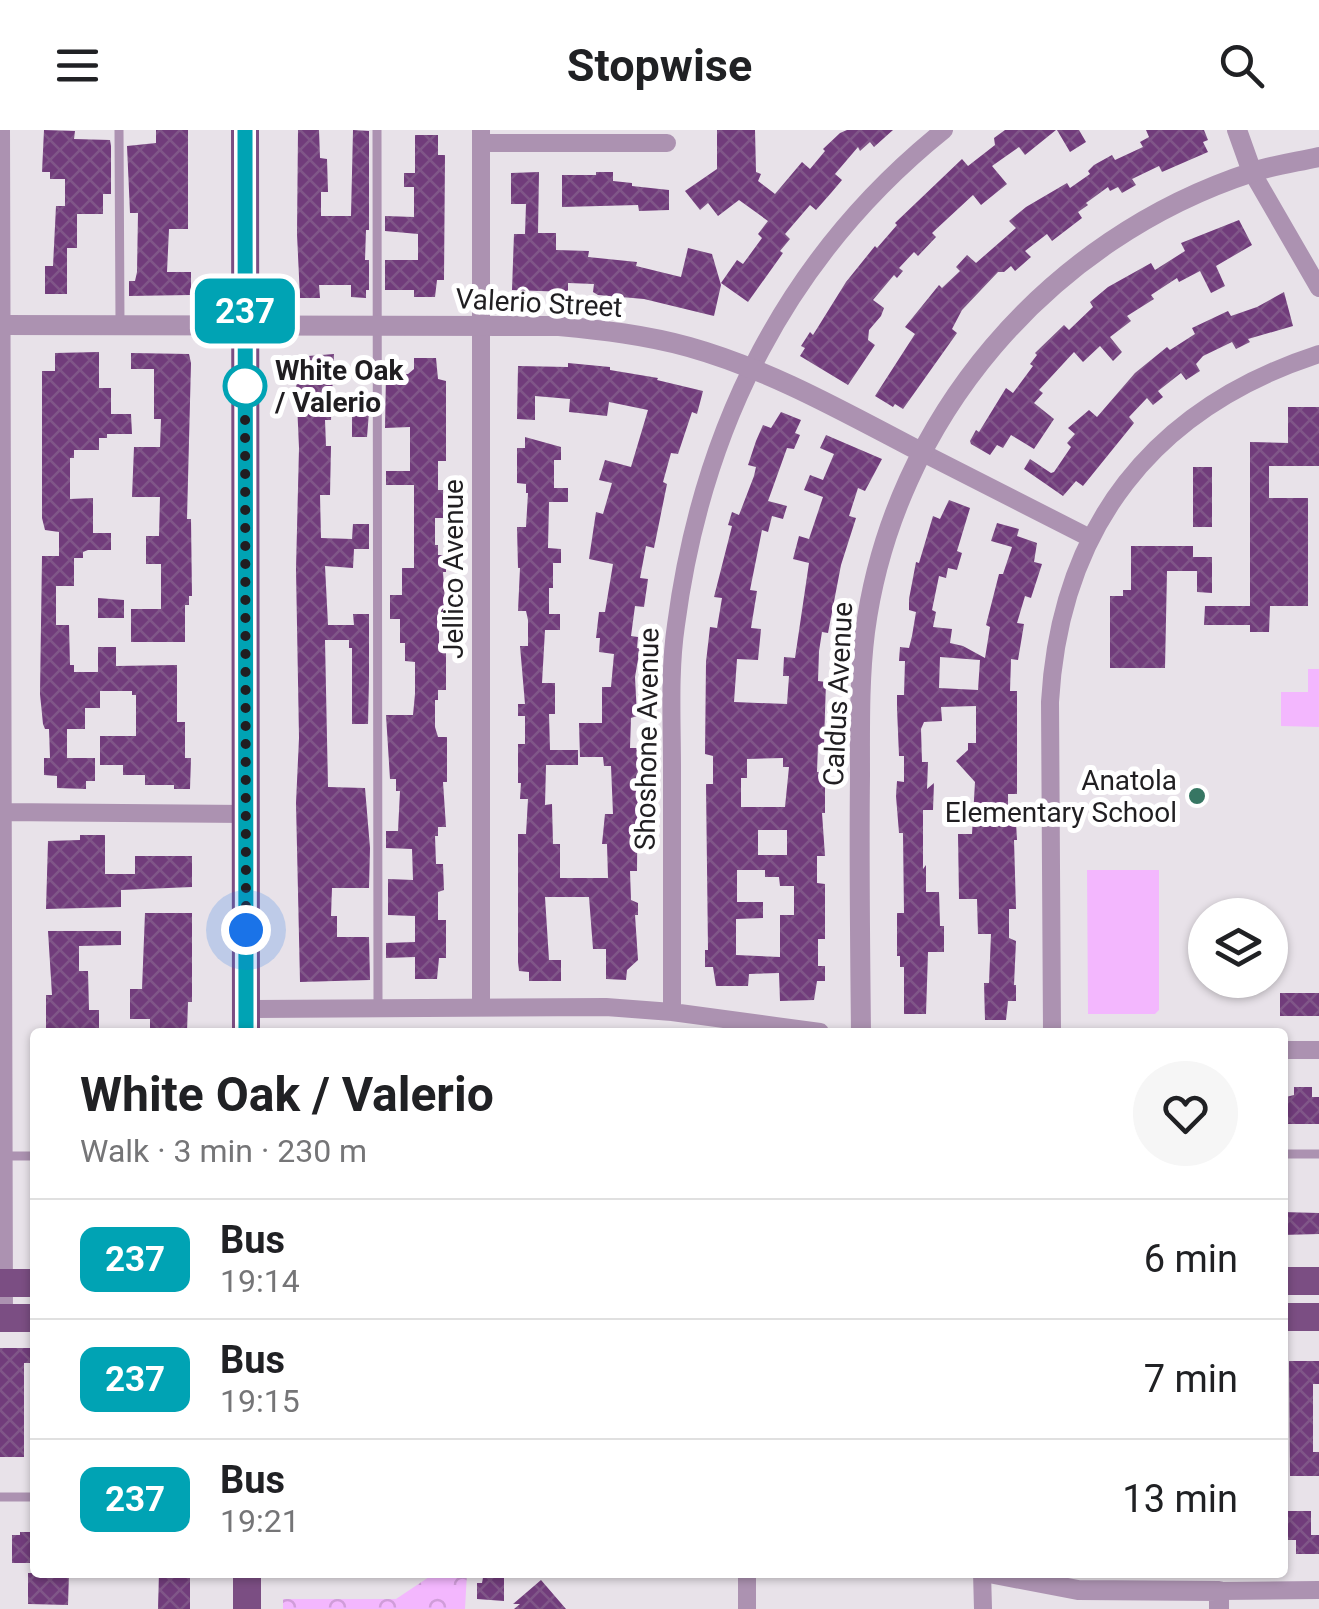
<!DOCTYPE html>
<html lang="en">
<head>
<meta charset="utf-8">
<style>
  body { margin:0; font-family:Roboto,sans-serif; background:#f6f6f6; color:#202124; height:100vh; display:flex; flex-direction:column; font-size:38px; white-space:nowrap }
  * { box-sizing:border-box; margin:0 }
  p { font-size:32px; color:#757577 }
  .icon { flex:none; width:55px; height:55px; fill:none; stroke:currentColor; stroke-width:2; stroke-linecap:round; stroke-linejoin:round }
  .map { position:relative; flex:1; overflow:hidden }
  .panel { position:absolute; left:30px; top:898px; width:1258px; height:550px; display:flex; flex-direction:column; background:#fff; border-radius:10px; box-shadow:0 2px 8px #0004 }
  .panel>* { flex:none }
  .badge { padding:0 20px; border-radius:15px; font-size:35px; line-height:65px }
  .tools { position:absolute; left:1188px; top:768px; display:grid; gap:20px }
  .tools a { display:grid; place-items:center; width:100px; height:100px; border-radius:50%; background:#fff; box-shadow:0 2px 8px #0004; font-size:50px }
  .you { position:absolute; width:50px; height:50px; margin:-25px; border:8px solid #fff; border-radius:50%; background:#1a73e8; box-shadow:0 0 0 15px #1a73e833 }
  .map>.badge { position:absolute; translate:-50% -50%; box-shadow:0 0 0 5px #fff }
  .round { display:grid; place-items:center; flex:none; width:105px; height:105px; border-radius:52px; background:#f6f6f6 }
  .summary { display:flex; align-items:center; justify-content:space-between; height:170px; padding:0 50px }
  h1 { font-size:48px; font-weight:700; line-height:75px }
  ul { padding:0; list-style:none }
  li { display:flex; align-items:center; gap:30px; height:120px; padding:0 50px; border-top:2px solid #e0e0e0 }
  li div { flex:1 }
  li b { display:block; font-size:38px }
  li em { font-style:normal }
  li .badge { min-width:110px; font-weight:700; text-align:center }
  header { display:flex; justify-content:space-between; align-items:center; height:130px; padding:0 50px; background:#fff; font-size:45px; font-weight:700 }
  .map>svg:first-child { display:block }
</style>
</head>
<body>
<header><svg class="icon" aria-label="menu" viewBox="0 0 24 24"><path d="M4 6h16M4 12h16M4 18h16"/></svg>Stopwise<svg class="icon" aria-label="search" viewBox="0 0 24 24"><circle cx="10" cy="10" r="6"/><path d="M15 15l6 6"/></svg></header>
<div class="map">
<svg width="1319" height="1479" viewBox="0 0 1319 1479">
  <defs>
    <pattern id="forest-crowns" width="20" height="18" patternUnits="userSpaceOnUse" patternTransform="scale(2.5)"><rect width="20" height="18" fill="#f3b7fe"/><path d="M2 6a3 3 0 1 1 6 0M12 15a3 3 0 1 1 6 0" fill="none" stroke="#d09dd9"/></pattern>
    <pattern id="building-cross-hatch" width="8" height="8" patternUnits="userSpaceOnUse" patternTransform="scale(2.5)"><rect width="8" height="8" fill="#713c7b"/><path d="M0 0l8 8M0 8l8-8" fill="none" stroke="#805688"/></pattern>
  </defs>
  <rect width="100%" height="100%" fill="#e8e2e9"/>
  <path fill="#f3b7fe" d="M1308,539h11v58l-38,-1v-34h27z
    M1087,740h72v140l-4,4h-67z"/>
  <path fill="url(#forest-crowns)" d="M435,1443h32l-2,36h-182v-10h113z"/>
  <path fill="url(#building-cross-hatch)" fill-rule="evenodd" d="M44,0l31,1 -1,8 36,1 1,6v48h-8v20h-26v34h-10v46h-22v-28h8l3,-60h9v-27h-15v-7h-8z
    M156,0h32v99h-19l-2,43h24v23l-62,1v-15h6l2,-9 1,-59h-8l-3,-67 29,-3z
    M298,0h21l1,28 7,1 1,33h-7v24h30l2,-86 16,1v99h-3l-1,30h4v30h-3v8l-15,-1v-12h-32l1,13h-20l-3,-64z
    M717,0h38l1,42 5,2 -3,7 17,13 27,-32 8,7 15,-18 -2,-2 17,-16 7,-3h46l-19,17 -4,-5 -10,9 -2,-4 -23,27 7,6 -11,13 -15,17 -6,-5 -25,29 5,5 -10,12 3,2 -35,49 -27,-19 16,-23 6,4 19,-26 -4,-4 10,-13 -29,-21 -21,16 -10,-13 -8,7 -15,-19 32,-22z
    M1005,0h51l-31,25 -6,-8 -27,19 15,18 -26,21 -8,-10 -41,38 4,4 -18,19 -4,-4 -15,16 4,3 -6,7 -3,-3 -21,25 11,8 -3,8 -12,14 -1,10 7,5 -27,40 -48,-29 5,-8 -4,-2 9,-14 3,3 33,-53 29,-36 2,2 20,-23 -2,-2 67,-64 6,7 27,-21 -1,-7z
    M1057,0h22l7,12 -16,10z
    M1146,0h58l4,10 -5,2 5,10 -46,20 -3,-6 -27,13 4,6 -14,8 -4,-6 -8,4 -2,-4 -22,16 2,2 -10,7 4,6 -30,23 -5,-7 -22,17 6,6 -16,14 -4,-5 -7,6h-6l-36,38 -10,19 5,4 -54,76 -8,-5 -2,3 -18,-11 40,-62 -10,-7 34,-42 3,3 18,-17 -4,-4 11,-12 9,8 40,-35 -7,-7 17,-14 41,-24 3,5 20,-14 -2,-3 6,-6 18,-10 3,5 28,-13 -3,-5 9,-5z
    M415,5h23v20h7l-1,125h-7l-2,17h-21v-7h-29v-30h33v-26l-33,-3v-15l29,1v-30h-10v-14h11z
    M539,42l-1,61h18v17l33,1 -1,6 49,5 -1,4 45,11 7,-29 24,6 9,31 -7,31 -70,-17 -46,-4 -5,-3 1,-8 -26,-1v9l-56,-2 2,-56h11l1,-30h-15v-31z
    M596,42h17v9l19,2v3l37,4v20l-30,1 -1,-6 -76,2v-32h34z
    M1239,90l13,25 -36,21 9,20 -14,7 -11,-22 -21,11 -2,-4 -26,17 3,4 -27,17 4,5 -21,16 12,15 -9,9 -13,-15 -17,16 -9,-10 -35,38 4,3 -9,10 20,16 -20,30 -23,-14 -8,13 -6,-3 -7,10 -19,-11 -1,-3 6,-11 3,2 27,-44 7,5 20,-27 -3,-2 7,-9 -2,-2 29,-28 5,5 24,-23 -3,-5 18,-15 43,-24 4,7 30,-19 -4,-8z
    M1284,162l9,34 -45,13 2,3 -14,7 -4,-7 -29,14 -7,8 4,7 -14,9 -5,-7 -23,18 5,6 -10,8 -6,-7 -18,19 5,6 -51,63 -7,-5 -13,15 -39,-27 6,-10 21,14 3,-1 17,-25 -4,-4 8,-9 -7,-6 21,-18 8,7 38,-44 32,-26 3,3 25,-16 -3,-6 36,-17 3,5 26,-9z
    M99,222v36h12v26h20l1,20h-25v4h-8v12h-25v8h-4v41l23,-1v35h18v17h-23l-5,2v6h-9v28h-18v39h13l1,40h4v7h24v-25h18v19l61,-1v57h8v36h6l-1,31h-16v-4h-29v-10h-22v-10h-23v-29h36v-41h-4v-4h-32v17h-15v21h-18v29h28v23h-9v8l-29,-1v-12l-13,-1v-17h6l-1,-29h-4l-2,-5 -3,-30 2,-138h17v-24l-14,-2 -3,-12v-147h13v-18z
    M131,223l58,1 2,9 -4,156h4l1,77h-3v9h-4v37h-54v-33h30v-45h-15v-28h13l1,-39h-28l2,-50h26l1,-28h-7v-50h-23z
    M334,224l-3,66h-6l1,26h5l-1,49h-10l1,43 31,1 1,-15h16v25h-15l-1,19 -28,-2 3,59h26l-1,-11h16v65l-1,45h-16v-76h-3v-8h-24l3,147 37,1 5,60 -1,40h-37l-1,28h6v21h32l1,43 -70,2 -4,-179 3,-65 -3,-169 3,-121 -4,-91z
    M414,228h22l2,21 8,2v80h-8v29h5v28h-8v27h3v10h8v17h-3l3,46h-7v32h7v40h-8v10h-3v27l3,10h9v45h-4l3,45h-8v9h-3l1,28h7l1,26 -6,2v28h8v38h-7l-2,21h-22v-22l-29,1v-15l29,-1v-26l-27,-1v-36l25,1 -1,-31 -26,-1v-17h12l2,-40h-4v-12h-6l-4,-64h27l2,-21v-32l-10,-1v-18h-5v-24h-10v-24h12v-27h12v-83h-28v-14h24v-44l-25,1 1,-54h22l6,-5z
    M568,233l42,4v3l48,8 -1,2 46,11 -6,23 -5,-2 -14,42 -7,-1 -8,29 4,2 -13,64 -8,-2 -6,32 8,1 -4,28 -9,-1 -4,30 7,1 -1,11h3l-5,29 2,39 -6,2 -1,30h8l-1,123h-7l1,29 7,3v12h-3l3,45 -11,10 -1,10 -20,-1v-30h-13l-4,-52h-44l4,63h12v21h-32v-9l-10,-1 -1,-9v-128h8l2,-35h-8l1,-16h-3v-39h7v-28h-7v-12h7l-5,-58h8v-26l-2,-9h-8l2,-43h-2l-1,-41h9l2,-34h-2v-9l-9,-1v-35h8v-11l36,10v13h-7v28h14v14h-19l-1,46 13,1v14h-8v25h-4v26h11v16h-15l-3,53h13v31h-6l1,36h28v15h-32l-1,40 7,-1 1,40h7v34h48l-1,-34h-5l3,-30h8l-2,-48h-7l-1,-9h-23l-1,-34h23v-36h9l3,-33 -15,-2 1,-14h-4l3,-26h6l8,-48 -24,-5 7,-47 7,2 9,-31 -13,-3 6,-20 26,7 17,-57 -39,-8 -2,14 -38,-4 1,-13 -35,-3v24l-18,-1 1,-53 50,1z
    M1288,277h31v59h-50v32h39v108h-38l-1,26h-19v-7h-46l1,-19h45v-164l38,1z
    M352,282h17l-2,25h-15z
    M781,282l20,8 -6,13 5,2 -6,14 -7,-1 -19,53 19,5 -4,13 -11,-3 -4,16 -6,-2 -12,60 7,1 -6,37 10,1 -3,31 -21,-1 -3,43 53,2 2,-28h-6l1,-19 11,1 14,-95 -16,-4 6,-23 10,3 14,-42 -19,-7 6,-15 13,5 11,-26 -14,-6 6,-13 56,24 -17,32 -7,-3 -9,28 7,2 -15,47 -13,68 -6,-1 -3,19 -1,30 8,1 -2,61 -6,2 -1,27h8v41h-3l3,43h-8v27l8,1v55h-7v27h7v15h-8l-3,19 -34,1 -1,-28 -30,1 -1,12h-32l-3,-19h-8v-17h3l-2,-166h7v-28l-8,-2 1,-92 4,-35 7,1 5,-30 -8,-1 18,-71 -4,-1 4,-13 7,3 15,-39 2,-9 -8,-2 8,-24 7,-16 8,3zM783,628v9h6l-4,40h-44v-29h6v-19zM758,700h29v25h-29zM737,740h28v7h14l1,9h14v29h-14v42l-44,-2v-36l27,-1v-16h-26z
    M1193,337h19v60h-19z
    M949,370l21,8 -13,43 5,2 -5,17 -9,-2 -2,10 -7,-2 -7,34 4,2 -3,15 19,2 -2,14 13,3 22,12 5,-31 -4,-2 13,-51h4l9,-27 -21,-6 6,-18 22,6 -2,7 20,7 -3,19 8,2 -11,34 -6,-2 -8,27 7,1 -6,36 -7,-1 -1,32h7v103h-9v28h8l1,18h-3l2,69h-7v29l7,3 -2,44h2v16h-8l-2,19h-21l-1,-37h5l2,-49h-13l-1,-35h-18l-1,-65h14l3,-52 -19,-21 12,-11v-7h8v-37l-35,1 1,14 -18,1 -3,7 1,33h6l-1,27 7,-6 -1,27h-10v59l3,-4v27h13l1,34h4v26h-16l-2,62h-22v-47h-4v-11h-3v-43h7l-1,-80h-4l-3,-37 1,-15 7,1v-26h-5l-2,-48v-13h7l1,-34h-6l1,-14 9,1 3,-12 4,-24 -7,-2v-11l7,-37 3,1 14,-47 7,3zM940,527l40,3 -2,30 -39,-2z
    M1131,416h62v11h19v36l-15,-1v-21h-30l-2,97h-55v-72h13v-6h8z
    M98,468l26,2v18h-26z
    M80,705h25v39h30v-18h57v31l-71,3v17l-75,2 2,-68 32,-1z
    M145,783h47v89h-4l-1,30h-37v-13h-20v-30h12z
    M48,801h73v14l-42,1v25h9l1,39h10v22h-53v-37h6z
    M1280,863h39v23h-39z
    M1294,957h18v10h7v27h-37v-26l12,-3z
    M1282,1082l37,1v21l-37,1z
    M0,1218h35v15h-11v94h-24z
    M1289,1231h30v23h-6v68h6v24h-29z
    M1283,1381h28v24h8v19h-23v-14h-13z
    M20,1402h15v31h-23v-28h8z
    M159,1442h31v37h-32z
    M484,1442h20v29l-27,-2v-16h5z
    M28,1443h41l-1,32 -40,-1z
    M541,1450l25,29h-52l6,-5h-7z"/>
  <g fill="none" stroke-linecap="round" stroke-linejoin="round">
    <path stroke="#ac92b1" stroke-width="9" d="M119,0l1,193
      M377,0l1,877
      M1282,1024h37
      M3,1026h32
      M0,1367h35"/>
    <path stroke="#ac92b1" stroke-width="18" d="M1,0l3,1188
      M481,0v877
      M481,13h186
      M1252,42l67,116
      M921,322l169,86
      M0,682l246,2
      M246,879l360,-2 66,5 148,20
      M672,882c0,-81 0,-162 0,-243 0,-48 -3,-97 4,-144 26,-198 111,-369 268,-495
      M1052,902l-2,-330c10,-175 103,-294 269,-348
      M1282,920h37
      M747,1442v37
      M982,1442l1,37
      M1219,1461l100,-1"/>
    <path stroke="#ac92b1" stroke-width="20" d="M1237,0l15,42
      M0,195l559,1c43,4 87,9 130,21 82,23 157,66 232,105
      M861,902c-1,-85 -2,-171 -1,-256 0,-48 -1,-96 5,-144 28,-213 184,-394 388,-460 21,-7 44,-10 66,-15
      M984,1442l94,18 141,1v18"/>
    <path stroke="#7b4e83" stroke-width="28" d="M245,0l1,902
      M1282,1151h37
      M0,1153h35
      M1282,1187h37
      M0,1188h35
      M247,1442v37"/>
  </g>
  <g fill="none" stroke-linecap="round" stroke-linejoin="round">
    <g stroke="#fff" stroke-width="22">
      <path id="line" d="M245,0l1,902"/>
    </g>
    <use href="#line" stroke="#00a3b4" stroke-width="15"/>
    <path stroke="#201e21" stroke-width="10" stroke-dasharray="0 18" d="M245,256v-10l1,554"/>
  </g>
  <circle fill="#fff" stroke="#00a3b4" stroke-width="5" cx="245" cy="256" r="20"/>
  <circle fill="#377663" stroke="#fff" stroke-width="4" cx="1197" cy="666" r="10"/>
  <g text-anchor="middle" dominant-baseline="central" stroke-width="10" stroke-linejoin="round" paint-order="stroke">
    <g font-size="28" fill="#201e21" stroke="#fff">
      <text transform="translate(539 173) rotate(3)">Valerio Street</text>
      <text transform="translate(453 439) rotate(-90)">Jellico Avenue</text>
      <text transform="translate(838 564) rotate(-87)">Caldus Avenue</text>
      <text transform="translate(647 609) rotate(-89)">Shoshone Avenue</text>
    </g>
    <g font-size="28" font-weight="bold" fill="#201e21" stroke="#fff" text-anchor="start">
      <text x="275" y="240">White Oak<tspan x="275" dy="32">/ Valerio</tspan></text>
    </g>
    <g font-size="28" fill="#201e21" stroke="#fff" text-anchor="end">
      <text x="1177" y="650">Anatola<tspan x="1177" dy="32">Elementary School</tspan></text>
    </g>
  </g>
</svg>
<div class="tools">
<a><svg class="icon" aria-label="layers" viewBox="0 0 24 24"><path d="M12 4l9 5-9 5-9-5zM3 14l9 5 9-5"/></svg></a>
</div>
<div class="you" style="left:246px;top:800px"></div>
<b class="badge" style="left:245px;top:181px;background:#00a3b4;color:#fff">237</b>
<section class="panel">
<div class="summary"><div><h1>White Oak / Valerio</h1><p>Walk · 3 min · 230 m</p></div><a class="round"><svg class="icon" aria-label="heart" viewBox="0 0 24 24"><path d="M12 20l-8-8c-3-5 5-10 8-4 3-6 11-1 8 4z"/></svg></a></div>
<ul>
<li><span class="badge" style="background:#00a3b4;color:#fff">237</span><div><b>Bus</b><p>19:14</p></div><em>6 min</em></li>
<li><span class="badge" style="background:#00a3b4;color:#fff">237</span><div><b>Bus</b><p>19:15</p></div><em>7 min</em></li>
<li><span class="badge" style="background:#00a3b4;color:#fff">237</span><div><b>Bus</b><p>19:21</p></div><em>13 min</em></li>
</ul>
</section>
</div>
</body>
</html>
